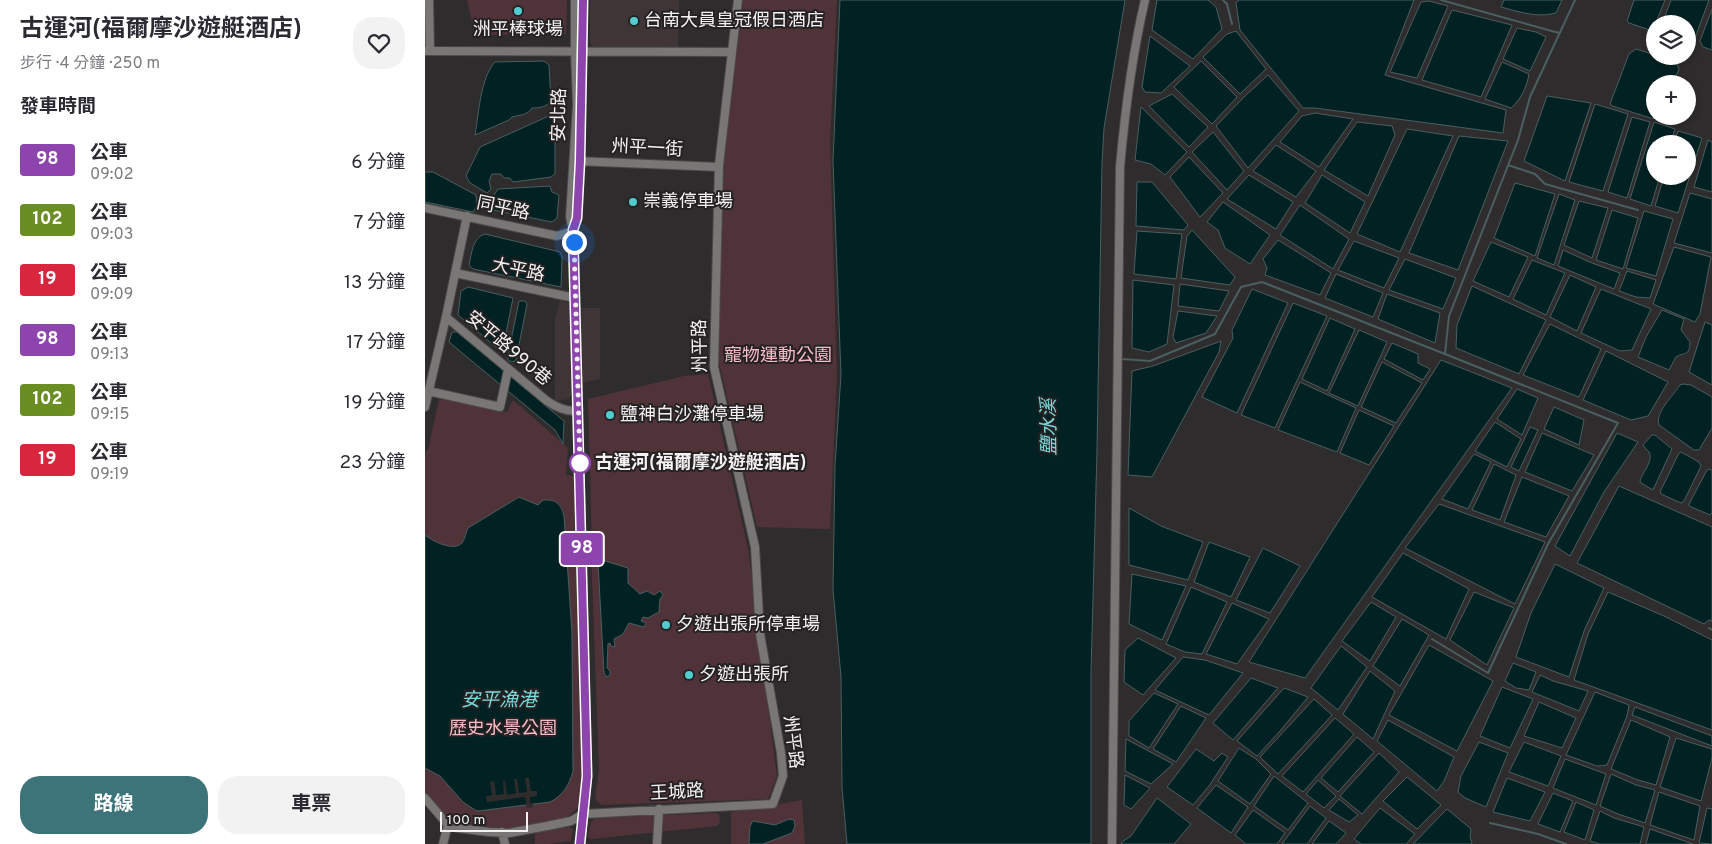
<!DOCTYPE html>
<html lang="zh-TW">
<head>
<meta charset="utf-8">
<style>
  body { margin:0; font-family:Overpass,"Noto Sans TC",sans-serif; background:#f2f2f3; color:#2b2b33; height:100vh; display:flex; flex-direction:column; font-size:19px; white-space:nowrap }
  * { box-sizing:border-box; margin:0 }
  p { font-size:16px; color:#7c7c81 }
  .icon { flex:none; width:28px; height:28px; fill:none; stroke:currentColor; stroke-width:2; stroke-linecap:round; stroke-linejoin:round }
  .map { position:relative; flex:1; overflow:hidden }
  .side { display:flex; flex-direction:column; background:#fff; width:425px }
  .side>* { flex:none }
  .badge { padding:0 10px; border-radius:4px; font-size:18px; line-height:32px }
  .buttons { position:absolute; left:1221px; top:15px; display:grid; gap:10px }
  .buttons a { display:grid; place-items:center; width:50px; height:50px; border-radius:50%; background:#fff; box-shadow:0 2px 8px #0003; font-size:25px }
  .scale { position:absolute; left:15px; bottom:12px; width:88px; box-sizing:border-box; padding-left:5px; border:2px solid #f3f1f2; border-top:0; font-size:14px; line-height:18px; white-space:nowrap; color:#f3f1f2; -webkit-text-stroke:4px #252223; paint-order:stroke }
  .you { position:absolute; width:25px; height:25px; margin:-12px; border:4px solid #fff; border-radius:50%; background:#1a73e8; box-shadow:0 0 0 8px #1a73e833 }
  .map>.badge { position:absolute; translate:-50% -50%; box-shadow:0 0 0 2px #fff }
  h2 { padding:0 20px; font-size:19px; line-height:45px }
  .round { display:grid; place-items:center; flex:none; width:52px; height:52px; border-radius:20px; background:#f2f2f3 }
  .headline { display:flex; align-items:center; justify-content:space-between; height:85px; padding:0 20px }
  h1 { font-size:24px; font-weight:700; line-height:38px }
  .primary-button { display:flex; gap:10px; margin-top:auto; padding:10px 20px }
  .primary-button a { flex:1; height:58px; border-radius:20px; background:#3d7479; color:#fff; font-size:20px; font-weight:700; line-height:58px; text-align:center }
  .primary-button a+a { background:#f2f2f3; color:#2b2b33 }
  ul { padding:0; list-style:none }
  li { display:flex; align-items:center; gap:15px; height:60px; padding:0 20px }
  li div { flex:1 }
  li b { display:block; font-size:19px }
  li em { font-style:normal }
  li .badge { min-width:55px; font-weight:700; text-align:center }
  main { display:flex; flex:1; min-height:0 }
  .map>svg:first-child { display:block }
</style>
</head>
<body>
<main>
<section class="side">
<div class="headline"><div><h1>古運河(福爾摩沙遊艇酒店)</h1><p>步行 · 4 分鐘 · 250 m</p></div><a class="round"><svg class="icon" aria-label="heart" viewBox="0 0 24 24"><path d="M12 20l-8-8c-3-5 5-10 8-4 3-6 11-1 8 4z"/></svg></a></div>
<h2>發車時間</h2>
<ul>
<li><span class="badge" style="background:#8e44ad;color:#fff">98</span><div><b>公車</b><p>09:02</p></div><em>6 分鐘</em></li>
<li><span class="badge" style="background:#6b8e23;color:#fff">102</span><div><b>公車</b><p>09:03</p></div><em>7 分鐘</em></li>
<li><span class="badge" style="background:#d7263d;color:#fff">19</span><div><b>公車</b><p>09:09</p></div><em>13 分鐘</em></li>
<li><span class="badge" style="background:#8e44ad;color:#fff">98</span><div><b>公車</b><p>09:13</p></div><em>17 分鐘</em></li>
<li><span class="badge" style="background:#6b8e23;color:#fff">102</span><div><b>公車</b><p>09:15</p></div><em>19 分鐘</em></li>
<li><span class="badge" style="background:#d7263d;color:#fff">19</span><div><b>公車</b><p>09:19</p></div><em>23 分鐘</em></li>
</ul>
<div class="primary-button"><a>路線</a><a>車票</a></div>
</section>
<div class="map">
<svg width="1287" height="844" viewBox="0 0 1287 844">
  <rect width="100%" height="100%" fill="#2f2c2d"/>
  <path fill="#3f3537" d="M165,0h89l-1,47 -84,1 -4,-5z
    M135,300l23,8h17v71l-27,6v5l-4,9 -14,2v-81z"/>
  <path fill="#503339" d="M42,0h100l-1,34 -88,1 -6,-14z
    M318,0h94l-7,141 7,234 -7,154 -73,-2 -38,-165 4,-195z
    M283,374l40,174 29,228 -9,23 -167,6 -6,-7 4,-29 -8,-220h1l-4,-150 96,-23z
    M14,399l68,13 6,-12 55,48 -2,27 8,1 8,303 -4,29 -13,11 -38,7 -28,3 -48,-6 -12,-15 -14,-14v-342l3,-2z
    M377,800l3,44h-74v-32z
    M290,813l4,1 1,9 -3,3 -126,13 -3,-2 3,-15 4,-4z
    M144,827l4,2 -2,12 -22,3h-14v-10l3,-2z"/>
  <path fill="#022122" stroke="#4a5f60" d="M415,0h285l-21,128 -2,34 -5,288 -6,222v172h-244l-5,-57 -1,-110 -8,-87 2,-125 6,-90 -8,-214z
    M732,0h51l8,7 6,22 -29,30 -41,-29z
    M814,0h175l-29,75 121,35 -3,23 -188,-25h-12l-63,-78 -4,-27z
    M1079,0h58l-6,13c-19,5 -36,-1 -55,-6z
    M1209,0h31l-8,20 -7,10 -21,-7 -2,-2z
    M1246,0h38l-14,38 -6,4 -1,-1 -1,-17h-25z
    M1004,1l19,5 -31,72 -27,-6 31,-70z
    M1287,9v41l-9,-3 -3,-6z
    M1027,10l60,15 -31,72 -59,-17z
    M1092,28l19,4 10,5 -16,34 -27,-12z
    M811,31l30,38 -26,25 -37,-37 24,-23z
    M725,36l40,30 -29,27 -16,-1 -3,-5z
    M1211,49l40,13 3,7 -6,15h-18v32h6l-1,1 -6,2 -42,-13 -2,-2 19,-50z
    M119,61l5,4 2,36c-4,6 -12,7 -19,7 -4,7 -12,7 -20,9l-3,3 -34,15c4,-22 5,-56 20,-73z
    M776,61l36,36 -25,27 -38,-37z
    M1077,62l27,12c-2,12 -8,26 -18,34l-26,-9z
    M843,75l31,36 -51,57 -32,-42 29,-30z
    M747,94l36,33 -19,20 -40,-41z
    M1122,96l44,7 -26,78 -41,-20z
    M1170,104l33,10 -25,77 -34,-9z
    M716,107l46,45 -22,23 -14,-11 -16,-4z
    M890,113l38,6 -34,48 -39,-25 22,-26z
    M126,115l4,6v53l-4,3 -38,5 -3,-4h-6l-3,-4h-9l-3,7 2,8 -4,4 -17,-10 -4,-7 14,-29z
    M1207,117l18,5 -23,76 -19,-6z
    M932,122l35,4 3,9 -27,61 -44,-26z
    M1229,122l21,7 -5,15h-15v32h5l-9,30 -21,-7z
    M982,129l46,7 -53,116 -43,-18z
    M1253,131l24,7 -24,75 -23,-7 9,-30h23v-32h-13z
    M788,132l31,39 -17,19 -35,-38z
    M1034,136l49,5 -50,129 -49,-17z
    M1283,140l4,2v50l-18,-5z
    M851,145l40,26 -20,26 -43,-26z
    M764,157l34,36 -23,24 -30,-40z
    M0,172h8l43,23 1,11 -4,6 -48,-10z
    M824,175l44,27 -17,27 -49,-30z
    M897,175l43,27 -15,31 -45,-30z
    M712,182h15l36,43 -4,5 -48,-4z
    M1090,183l40,11 -20,62 -41,-18z
    M125,186l2,6 7,3 -2,23 -5,4 -59,-12 -3,-4 2,-8 6,-9z
    M1265,193l22,6v54l-38,-10z
    M1134,194l16,6 -21,65 -17,-7z
    M1154,201l29,7 -16,50 -28,-13z
    M798,202l47,33 -20,29 -25,-16 -7,-18 -11,-8z
    M875,205l49,34 -16,30 -53,-34z
    M1187,210l26,8 -15,51 -27,-9z
    M1219,211l29,8 -17,57 -30,-8z
    M767,230l43,47 -5,8 -49,-7 6,-42z
    M712,231l45,3 -6,45 -42,-5z
    M60,234l75,18 2,5 -1,30 -88,-18 -4,-4c3,-12 3,-27 16,-31z
    M853,240l53,33 -11,22 -55,-20 2,-7 -4,-9z
    M929,241l45,17 -15,30 -46,-18z
    M1066,242l37,15 -19,40 -36,-16z
    M1249,247l37,10 -11,57 -5,8 -42,-18z
    M1138,250l29,13 28,10 -6,16 -56,-23z
    M980,259l51,19 -13,31 -54,-19z
    M1107,260l33,13 -19,42 -33,-16z
    M1202,271l29,9 -6,18 -14,-1 -17,-6z
    M911,274l47,19 -10,24 -48,-19z
    M1145,275l26,12 -19,44 -27,-14z
    M708,280l41,5 -7,59 -18,8 -17,-4z
    M755,284l49,7 -10,20 -41,-5z
    M1047,286l74,34 -27,54 -63,-26 1,-23z
    M43,287l45,11 -11,54 -44,-37 3,-24z
    M827,289l36,14 -51,110 -35,-16 31,-59 -1,-8z
    M1176,289l50,20 -19,41 -12,1 -39,-18z
    M962,294l53,19 -5,30 -57,-24z
    M94,301h6l2,3 -11,56 -4,2 -4,-2v-5z
    M868,303l34,13 -52,112 -34,-13z
    M1237,310l22,9 -3,11 9,12c-1,15 -4,9 -14,15l-7,13 -31,-13 8,-20z
    M753,311l39,5 -11,17 -30,10 -3,-6z
    M905,318l25,11 -28,62 -25,-12z
    M1280,322l7,3v60l-23,-13z
    M1125,324l51,25 -22,48 -56,-22z
    M934,330l28,12 -29,64 -29,-13z
    M27,332h5l107,89 -1,23 -8,-14 -106,-88z
    M796,341l-2,11 -67,125 -24,-2 4,-104 21,-5z
    M967,343l26,11v9l12,6 -7,11 -39,-21z
    M1181,351l62,31 -20,34 -17,4 -48,-20z
    M1016,360l71,28 -207,290 -56,-16z
    M957,362l40,21 -26,40 -35,-16z
    M875,382l56,26 -19,44 -59,-22z
    M1258,384l8,1 21,12v31l-13,22h-5l-35,-25c-4,-13 14,-29 21,-40z
    M1092,389l21,9 -16,37 -25,-16z
    M1129,407l30,13 -5,25 -35,-16z
    M934,410l35,16 -25,39 -29,-12z
    M1070,422l26,17 -14,28 -32,-16z
    M1105,427l8,3 -19,41 -8,-4z
    M1117,433l52,22 -22,36 -47,-19z
    M1192,433l21,9 -34,50 -34,64 -15,-10z
    M1227,435h3l17,14 -19,41 -12,-7 -1,-2c2,-8 14,-20 9,-29 -2,-2 -4,-4 -6,-7z
    M1256,452l18,10 2,4 -17,35 -3,2 -20,-9 -1,-2 19,-39z
    M1049,454l17,8 -23,47 -26,-10z
    M1069,464l22,11 -16,45 -28,-10z
    M1284,469l3,1v43l-2,2 -21,-9v-2l18,-34z
    M1097,477l47,19 -23,41 -42,-15z
    M1194,486l93,41v94l-3,-1 -5,4 -127,-61z
    M94,497l19,8 5,-5c12,-1 18,3 21,16l8,117 1,138c-4,15 -10,24 -23,31l-72,9 -3,-1 -12,-8 -23,-26 -15,-8v-233c7,6 29,17 37,8 3,-4 4,-11 6,-15z
    M1014,504l106,38 -30,62 -110,-56z
    M704,508l32,18 42,16 -15,38 -59,-15z
    M784,542l41,15 -19,40 -37,-15z
    M838,548l37,18 -30,47 -34,-13z
    M978,553l66,36 -23,50 -74,-42z
    M177,560l26,8v15l12,11 7,-3 7,4 6,-4 3,4 -3,4 -1,13 -11,6 -5,-1 -2,4 5,2 -2,4 -15,-4 -6,11 -9,5 1,8 -4,-1 -1,-3 -2,1 -1,24 3,3v4l-3,2 -3,-4 -6,-111z
    M1130,564l49,24 -20,43 -15,46 -53,-20 15,-44z
    M707,574l54,12 -24,54 -33,-16z
    M766,587l36,15 -25,52 -17,-2 -19,-8z
    M1049,592l40,16 -27,57 -37,-25z
    M1183,592l56,24 48,24v90l-138,-50 14,-46z
    M946,602l25,15 -26,44 -28,-20z
    M807,603l37,16 -32,45 -31,-10z
    M977,619l27,16 -29,51 -27,-20z
    M713,638l38,20 -33,37 -19,-13 1,-32z
    M1004,645l64,36 -36,70 -68,-36z
    M916,646l26,21 -29,43 -27,-22z
    M758,657l22,3 38,13 -34,42 -54,-25z
    M1088,663l23,9 -7,18 -13,-2 -11,-7z
    M945,671l25,20 -22,48 -30,-25z
    M1115,675l13,6 35,10 -9,20 -47,-19z
    M826,678l27,10 -45,52 -20,-17z
    M1077,687l31,12 -23,49 -30,-12z
    M859,688l24,9 -28,34 -23,25 -20,-15z
    M1170,692l34,13 -2,11 -20,49 -10,1 -31,-11z
    M729,693l24,11 -29,44 -20,-12v-15z
    M889,699l18,16 -54,59 -18,-17z
    M1114,702l37,16 -14,30 -38,-12z
    M756,706l25,12 -30,44 -23,-13z
    M1210,707l77,29v10l-80,-31z
    M910,718l19,16 -51,58 -21,-16z
    M963,720l66,37 -10,24 -7,10 -60,-50z
    M1206,720l39,17 -14,48 -18,-5 -27,-11z
    M932,737l17,15 -36,40 -17,-14z
    M1251,738l36,11v9l-11,43 -41,-14z
    M701,739l47,25 -22,20 -26,-13z
    M1054,742l29,11 -22,54 -21,-9 -7,-6 3,-16z
    M1099,742l37,14 -13,30 -39,-14z
    M814,748l17,11 15,15 -21,30 -32,-23z
    M771,749l18,12 8,-8 6,4 -19,29 -16,19 -26,-18z
    M954,753l20,19 -37,42 -22,-18z
    M1140,759l41,15 -10,31 -43,-17z
    M1186,774l25,11 19,5 -10,33 -27,-9 -18,-8z
    M700,775l25,13 -19,21 -7,-4z
    M849,776l34,27 -20,27 -34,-24z
    M982,777l34,28 -24,24 -34,-28z
    M1082,778l38,14 -15,29 -37,-9z
    M893,780l18,16 -12,12 -18,-14z
    M791,785l32,22 -17,26 -34,-25z
    M1234,792l41,14 -6,34 -44,-15z
    M1128,793l20,8 -13,31 -22,-8z
    M732,798l34,26 -17,20h-53l1,-2 9,-6z
    M914,799l19,16 -9,7 -20,-12z
    M1151,802l18,8 -9,30 -21,-8z
    M885,806l16,12 -19,26h-25z
    M955,808l35,26 -9,10h-45l-7,-5z
    M1282,808l5,1v35l-13,-1z
    M1022,809l24,20 -1,8 2,7h-59z
    M828,810l32,23 -8,11h-31l-11,-9z
    M1175,811l14,7 30,9 -4,17h-40l-10,-3z
    M364,819l5,1 1,6 -3,7 -29,11h-14l1,-18 3,-5 22,4z
    M904,821l17,12 -10,11h-24z
    M1225,829l43,15h-47z"/>
  <path fill="#2f2c2d" d="M100,778h4l2,13h6v5l-7,1v6h3v4l-6,1 -2,-11 -38,5 -1,-6 6,-1 -2,-13 4,-1 2,14 8,-1 -1,-13h2l2,14 9,-2 -2,-14h3l2,14 8,-1z"/>
  <g fill="none" stroke-linecap="round" stroke-linejoin="round">
    <path stroke="#4a5f60" stroke-width="2" d="M798,0l4,4 5,20
      M1016,0l118,33
      M1083,165l27,9 10,10 93,26
      M697,359l28,2 65,-27 26,-47 21,-5 183,72
      M1284,628l3,2
      M1007,639l56,34 60,-129 70,-121 -173,-69 4,-38 69,-176 12,-43 45,-97
      M1065,823l48,11 28,10"/>
    <g stroke="#4c4a4a" stroke-width="10">
      <path id="minor" d="M4,0l1,51
        M150,0v52l2,53 -7,112 3,14 2,39 12,506 -7,68
        M0,51l307,1
        M156,87l2,-87
        M151,161l143,6
        M0,208l132,28 16,-5
        M148,229l3,-11 4,-72
        M30,273l120,25
        M21,317l101,84c9,6 20,12 32,9
        M3,391l72,16 8,-37
        M0,407l21,-90 21,-101
        M0,798l23,27 9,3 32,4 20,1 38,-7 24,-5 12,-7 190,-10 10,-28 -2,-23 -21,-119 -5,-87 -41,-180 5,-202 19,-165
        M77,832l3,12
        M18,844l5,-19
        M232,844l2,-35
        M687,844l8,-677c5,-56 12,-112 25,-167"/>
    </g>
    <use href="#minor" stroke="#797676" stroke-width="8"/>
  </g>
  <g fill="none" stroke-linecap="round" stroke-linejoin="round">
    <g stroke="#fff" stroke-width="11">
      <path id="line" d="M155,844l7,-68 -14,-546 4,-12 3,-57 3,-161"/>
    </g>
    <use href="#line" stroke="#8e44ad" stroke-width="8"/>
    <path stroke="#f3f1f2" stroke-width="5" stroke-dasharray="0 9" d="M149,242l6,222v-1"/>
  </g>
  <g fill="#52cdcf" stroke="#252223" stroke-width="2">
    <circle cx="93" cy="11" r="5"/>
    <circle cx="209" cy="21" r="5"/>
    <circle cx="208" cy="202" r="5"/>
    <circle cx="185" cy="415" r="5"/>
    <circle cx="241" cy="625" r="5"/>
    <circle cx="264" cy="675" r="5"/>
  </g>
  <circle fill="#fff" stroke="#8e44ad" stroke-width="2.5" cx="155" cy="463" r="10"/>
  <g text-anchor="middle" dominant-baseline="central" stroke-width="4" stroke-linejoin="round" paint-order="stroke">
    <g font-size="18" fill="#f3f1f2" stroke="#252223" text-anchor="start">
      <text x="219" y="21">台南大員皇冠假日酒店</text>
      <text x="93" y="30" text-anchor="middle">洲平棒球場</text>
      <text x="218" y="202">崇義停車場</text>
      <text x="195" y="415">鹽神白沙灘停車場</text>
      <text x="251" y="625">夕遊出張所停車場</text>
      <text x="274" y="675">夕遊出張所</text>
    </g>
    <g font-size="18" fill="#f3f1f2" stroke="#252223">
      <text transform="translate(135 115) rotate(-89)">安北路</text>
      <text transform="translate(222 149) rotate(3)">州平一街</text>
      <text transform="translate(78 209) rotate(12)">同平路</text>
      <text transform="translate(93 271) rotate(12)">大平路</text>
      <text transform="translate(276 346) rotate(-91)">州平路</text>
      <text transform="translate(83 349) rotate(40)">安平路990巷</text>
      <text transform="translate(367 742) rotate(83)">州平路</text>
      <text transform="translate(252 793) rotate(-3)">王城路</text>
    </g>
    <g font-size="18" fill="#f9bbc7" stroke="#252223">
      <text x="353" y="356">寵物運動公園</text>
      <text x="78" y="729">歷史水景公園</text>
    </g>
    <g font-size="18" font-weight="bold" fill="#f3f1f2" stroke="#252223" text-anchor="start">
      <text x="170" y="463">古運河(福爾摩沙遊艇酒店)</text>
    </g>
    <g font-size="19" font-style="italic" fill="#7adadb" stroke="#252223">
      <text transform="translate(625 427) rotate(-91)">鹽水溪</text>
      <text x="74" y="701">安平漁港</text>
    </g>
  </g>
</svg>
<div class="buttons">
<a><svg class="icon" aria-label="layers" viewBox="0 0 24 24"><path d="M12 4l9 5-9 5-9-5zM3 14l9 5 9-5"/></svg></a>
<a>+</a>
<a>−</a>
</div>
<div class="scale">100 m</div>
<div class="you" style="left:149px;top:242px"></div>
<b class="badge" style="left:157px;top:549px;background:#8e44ad;color:#fff">98</b>
</div>
</main>
</body>
</html>
